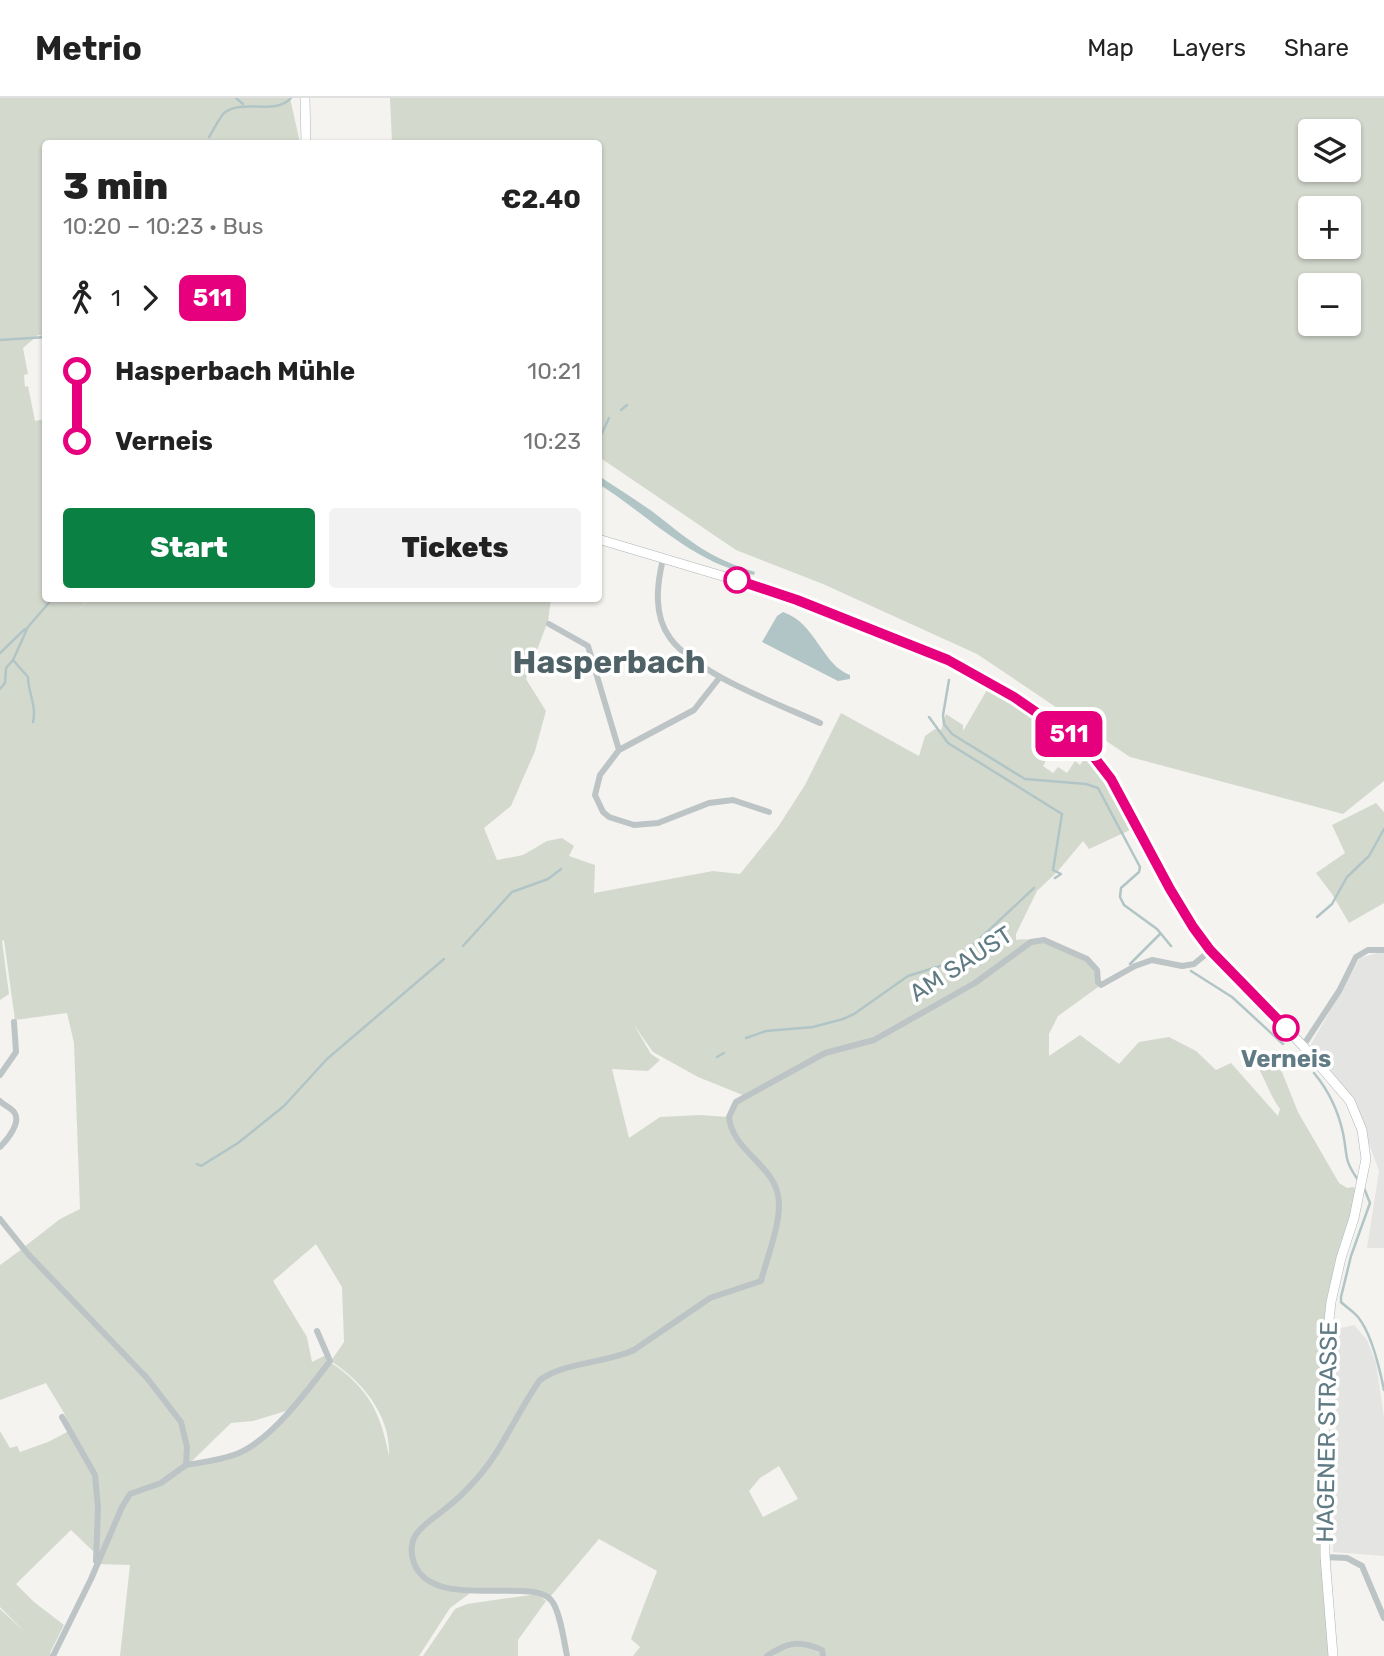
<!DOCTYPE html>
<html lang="en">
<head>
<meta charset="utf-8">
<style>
  body { margin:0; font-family:Rubik,sans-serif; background:#f2f2f2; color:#222; height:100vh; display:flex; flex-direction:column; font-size:26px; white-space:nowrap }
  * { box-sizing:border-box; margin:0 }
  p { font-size:23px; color:#767676 }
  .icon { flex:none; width:38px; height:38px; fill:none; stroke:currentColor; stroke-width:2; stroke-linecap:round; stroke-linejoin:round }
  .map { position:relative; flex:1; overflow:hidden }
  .sheet { position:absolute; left:42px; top:42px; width:560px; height:462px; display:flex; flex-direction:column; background:#fff; border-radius:7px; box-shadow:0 2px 5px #0004 }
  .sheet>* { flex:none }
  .badge { padding:0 14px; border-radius:10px; font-size:24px; line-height:46px }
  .fabs { position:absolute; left:1298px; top:21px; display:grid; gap:14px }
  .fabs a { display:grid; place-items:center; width:63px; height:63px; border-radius:7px; background:#fff; box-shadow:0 2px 5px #0004; font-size:35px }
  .map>.badge { position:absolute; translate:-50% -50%; box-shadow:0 0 0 4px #fff }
  .legs { display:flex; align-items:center; gap:10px; height:77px; padding:0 21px; font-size:23px }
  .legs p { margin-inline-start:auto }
  .headline { display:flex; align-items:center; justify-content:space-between; height:119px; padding:0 21px }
  h1 { font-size:38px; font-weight:800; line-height:52px }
  .action { display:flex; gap:14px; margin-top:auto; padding:14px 21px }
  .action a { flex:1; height:80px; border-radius:7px; background:#0b8043; color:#fff; font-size:28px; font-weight:800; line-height:80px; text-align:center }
  .action a+a { background:#f2f2f2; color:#222 }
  ul { padding:0 21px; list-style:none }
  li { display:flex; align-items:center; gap:24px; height:70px; font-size:26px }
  li i { display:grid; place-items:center; width:10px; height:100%; margin:0 9px; background:currentColor }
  li i::after { content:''; width:18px; height:18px; margin:-9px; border:5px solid; border-radius:50%; background:#fff }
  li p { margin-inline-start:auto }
  li:first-child i { background:linear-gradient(#0000 50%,currentColor 0) }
  li:last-child i { background:linear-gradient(currentColor 50%,#0000 0) }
  header { display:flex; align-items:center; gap:42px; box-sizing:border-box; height:98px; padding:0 35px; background:#fff; border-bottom:2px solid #e0e0e0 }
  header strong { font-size:33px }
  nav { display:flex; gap:38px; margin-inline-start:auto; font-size:24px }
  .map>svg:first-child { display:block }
</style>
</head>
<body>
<header>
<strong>Metrio</strong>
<nav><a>Map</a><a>Layers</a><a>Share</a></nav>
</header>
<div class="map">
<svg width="1384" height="1558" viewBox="0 0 1384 1558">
  <rect width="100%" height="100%" fill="#f4f3ef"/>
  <path fill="#e4e4e3" d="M1384,853v297h-17l12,-77 -21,-58 -7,-13 -41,-54 50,-88z
    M1354,1227l13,15 9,23 8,54v139l-51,-4 3,-135 -3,-87z"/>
  <path fill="#d4d9ce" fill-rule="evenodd" d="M0,0h290l10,45 -254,1 -1,192 -7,-1 -15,13 5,26 -4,1 1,12 3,-1 7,35 10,-2 1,179 44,1 -12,11 14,-12 459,1 -3,22 -22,58 20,32 -11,40 -24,55 -27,22 13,32 26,-5 24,-14 15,-3 12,8 -5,10 26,9 -1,28 119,-22 27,3 38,-47 27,-42 36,-72 78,43 6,-20 10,-7 6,1 5,-16 17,11v6l24,-41 34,20 53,39 -16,-8 -15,25 10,7 5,-6 9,6 8,-12 5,4 5,-7 18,23 27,49 -41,19 -6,-8 -25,30 -21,20 -21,43v6c18,-4 66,11 78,25 5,5 2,14 7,20l-43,31 -9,18v22l31,-21 39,29 20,-22 30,-5 27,14 20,19 15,-7 47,53 2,-7c-9,-13 -13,-24 -20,-38l3,-7h9l10,8 16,40 41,71 8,5 6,-1 7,6 -30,109 -7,64 2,191 9,99h-561l7,-5 24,-7 16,9 2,-3c-19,-13 -37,-6 -56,6h-133l7,-9 -9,-8 26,-68 -58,-32 -49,58 -17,-7 -28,1 -45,-2 -28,-7 -12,-10 -7,-15 -1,-11 10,-18 27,-21 39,-38 35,-60 -1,-1 -36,60 -38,37 -28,22 -9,13v11l3,15 11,13 19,9 29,3 -23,17 -31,48h-299l10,-91 -33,-1 26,-56 9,-13 30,-12 17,-10 7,-7 45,-8 24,-12 27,-25 48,-59c38,25 51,51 59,94 2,-40 -26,-74 -58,-95l13,-19 -2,-55 -26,-43 -43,37 34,56 5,25 14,-7 2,7 -39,48 -36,11 -22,2 -41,40 -2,-1 1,-14 -7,-27 -34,-43 -124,-131 36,-28 20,-10 -6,-166 -7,-30 -52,7 -11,-80 -2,1 7,53 -9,6zM949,898l-74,45 -49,13 -89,49 -7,20 -2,-6 -28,-2 -40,2 -31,21 -17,-69 36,2 12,-11 -9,-6 -17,-29 19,27 45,25 47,19 80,-44 49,-12zM779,1368l19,33 -35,18 -14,-26 11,-13z
    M390,0h994v683l-41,33 -213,-57 -153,-103 -154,-70 -87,-34 -137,-93 -1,-313 -206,-1zM1349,33v39h-38v-39zM1349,110v39h-38v-39zM1311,187h38v39h-38z
    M1376,705l8,9v91l-35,20 -17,-29 -16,-21 29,-20 -13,-28z
    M22,1151l123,130 35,43 4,13v29l-24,18 -30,11 -33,68 1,-73 -34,-75 -18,-30 -46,17v-135z
    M0,1333l10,17 7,-2 3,6 28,-10 21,-11 25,44 2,12 -1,66 -24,-23 -55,54 18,18 30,23 -14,28 3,3h-53v-47l26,24 -26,-26z
    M537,1496l9,7 -28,39v16h-95l32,-47 12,-5z"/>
  <path fill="#b1c5c6" d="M599,378c18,12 36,23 54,36 37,29 56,46 102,60l-1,3c-60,-11 -105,-59 -155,-91z
    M783,514c33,11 39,53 67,63v4l-12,2 -76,-39 15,-26z"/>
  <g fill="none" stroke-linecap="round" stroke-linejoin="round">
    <path stroke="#b1c5c6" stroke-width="2.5" d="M236,0l7,6
      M209,39c5,-8 9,-17 15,-24 19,-15 51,3 67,-15
      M0,242l46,-3
      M621,312l6,-5
      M601,337l8,-17
      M0,555l25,-24
      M13,562l15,17c0,16 9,29 5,45
      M949,582l-6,35 1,9 8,10 73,45 61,5 12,4 42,79 -1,5 -18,16 -1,9 4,8 33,24 14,17
      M0,591l5,-6 1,-15 7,-8 15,-33 25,-29
      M929,619l19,26 114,71 -9,56 8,4 -6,4
      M1317,819l15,-13 15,-27 22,-21 15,-27
      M463,848l49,-54 36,-13 13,-10
      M1130,866l30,-30
      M1191,873l41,26 51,47
      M746,940l20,-7 47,-4 30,-8 11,-5 54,-38 48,-15 78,-73
      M717,959l7,-4
      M1314,975c15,18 24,37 29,60 5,24 0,25 15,47
      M197,1066l4,2 37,-23 46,-37 43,-47 117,-100
      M1364,1090l6,15 -19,53 -10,41v5c5,5 12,9 17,15 13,16 22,53 26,73"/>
    <g stroke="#adb6b9" stroke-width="10">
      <path id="secondary" d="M305,0l1,46
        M598,441l158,47 166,63 62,30 84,55 35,33 67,122 41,61 92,96 47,55 12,29 4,29 -12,59 -13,40 -10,44 -7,64 1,191 8,99"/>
    </g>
    <path stroke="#bdc4c6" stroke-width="6" d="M663,461c-6,25 -10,56 7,79 26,36 109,66 150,85
      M549,526l39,22 31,104
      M720,579l-26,33 -75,40 -19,25 -5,20 8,17 6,5 25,8 24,-2 51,-20 24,-3 36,12
      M1303,948l36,-55 17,-34 12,-7h16
      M0,977l16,-23 -2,-30
      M0,1003c4,4 11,7 14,11 8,10 -7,28 -14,35
      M0,1121l28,35 119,124 34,44 6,25 -1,18
      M62,1319l33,58 3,33 -2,53
      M186,1367c18,-3 36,-5 53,-12 33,-14 69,-63 91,-92l-13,-30
      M1325,1459l22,1 15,8 22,52
      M53,1558l38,-77 31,-72 8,-13 31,-11 25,-18
      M567,1558c-3,-15 -7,-46 -16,-56 -20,-24 -119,12 -137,-37 -10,-28 12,-39 31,-54 9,-7 17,-14 24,-22 31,-30 46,-72 71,-107 25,-18 66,-17 94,-30l76,-52 51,-17c6,-24 22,-62 17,-86 -6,-31 -46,-45 -49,-78l7,-15 89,-49 49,-13 101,-57 56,-41 13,-2 43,19 10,11 1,12 3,3 34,-19 17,-6 30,6 12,-2 17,-14
      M767,1558c21,-14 32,-16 55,-6l1,6"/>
    <use href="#secondary" stroke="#fff" stroke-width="9"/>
  </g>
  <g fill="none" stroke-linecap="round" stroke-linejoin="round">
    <g stroke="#fff" stroke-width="16">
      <path id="line-1" d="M737,482l60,20 151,60 66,37 64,44 16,16 17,22 59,110 23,38 17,23 76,78"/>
    </g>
    <use href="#line-1" stroke="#e6007e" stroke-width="10"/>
  </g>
  <g fill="#fff" stroke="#e6007e" stroke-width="3.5">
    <circle cx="737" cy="482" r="12"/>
    <circle cx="1286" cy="930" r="12"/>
  </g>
  <g text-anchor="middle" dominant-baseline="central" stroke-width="7" stroke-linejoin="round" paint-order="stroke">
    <g font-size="24" fill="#607b83" stroke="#fff">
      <text transform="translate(961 866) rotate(-33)">AM SAUST</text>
      <text transform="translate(1327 1334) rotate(-89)">HAGENER STRASSE</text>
    </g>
    <g font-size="24" font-weight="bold" fill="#607b83" stroke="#fff">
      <text x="1286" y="961">Verneis</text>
    </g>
    <g font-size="32" font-weight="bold" fill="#4f6267" stroke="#fff">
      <text x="609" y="564">Hasperbach</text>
    </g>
  </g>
</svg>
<div class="fabs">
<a><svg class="icon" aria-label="layers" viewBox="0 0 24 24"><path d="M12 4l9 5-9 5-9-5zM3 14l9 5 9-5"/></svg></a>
<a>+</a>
<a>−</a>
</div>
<b class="badge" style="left:1069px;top:636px;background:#e6007e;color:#fff">511</b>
<section class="sheet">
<div class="headline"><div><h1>3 min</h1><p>10:20 – 10:23 · Bus</p></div><b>€2.40</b></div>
<div class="legs"><svg class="icon" aria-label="walk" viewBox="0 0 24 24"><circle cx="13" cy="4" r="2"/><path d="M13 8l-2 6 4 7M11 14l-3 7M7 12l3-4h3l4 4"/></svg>1<svg class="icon" aria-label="forward" viewBox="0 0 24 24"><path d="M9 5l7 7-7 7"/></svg><b class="badge" style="background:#e6007e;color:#fff">511</b></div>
<ul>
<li><i style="color:#e6007e"></i><b>Hasperbach Mühle</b><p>10:21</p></li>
<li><i style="color:#e6007e"></i><b>Verneis</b><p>10:23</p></li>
</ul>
<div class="action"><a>Start</a><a>Tickets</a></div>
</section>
</div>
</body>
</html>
